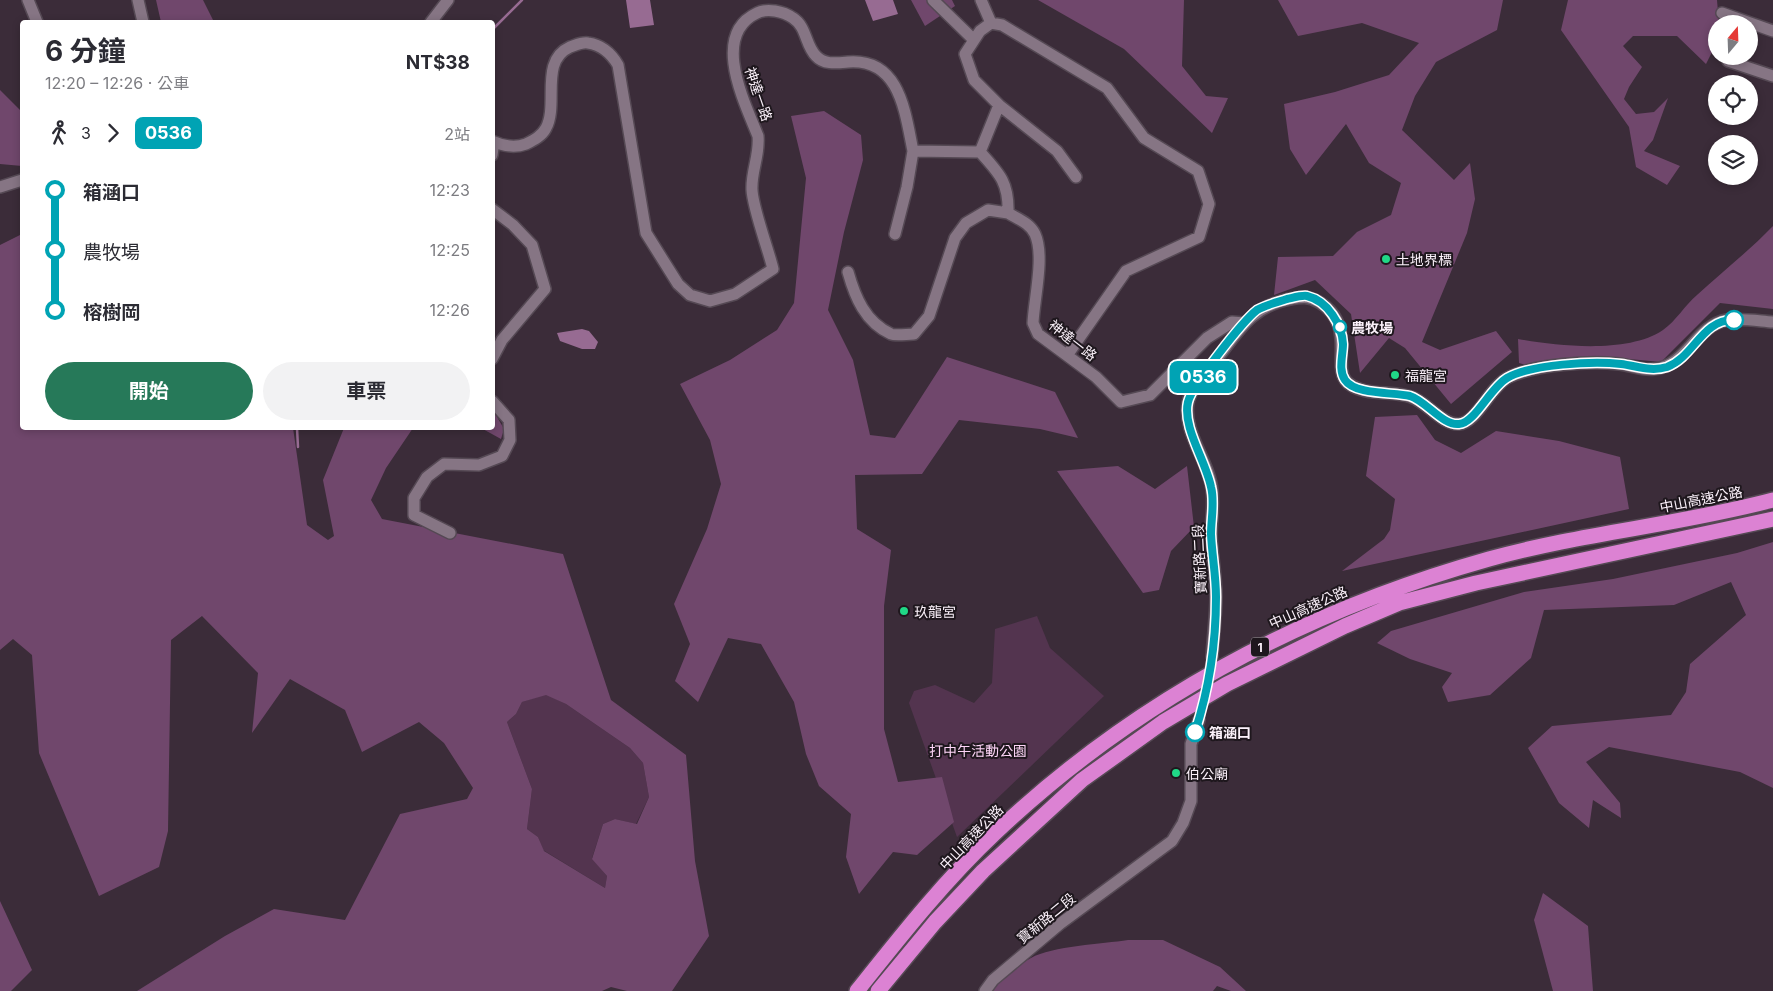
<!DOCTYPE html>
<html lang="zh-TW">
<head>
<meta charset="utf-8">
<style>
  body { margin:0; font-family:Inter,"Noto Sans TC",sans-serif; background:#f2f2f3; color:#2b2b33; height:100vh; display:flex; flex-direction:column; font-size:19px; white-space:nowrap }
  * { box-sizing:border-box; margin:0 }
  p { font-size:16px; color:#7c7c81 }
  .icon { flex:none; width:28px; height:28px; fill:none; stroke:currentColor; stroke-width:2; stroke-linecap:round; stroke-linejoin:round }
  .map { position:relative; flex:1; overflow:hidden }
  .side { position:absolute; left:20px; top:20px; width:475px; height:410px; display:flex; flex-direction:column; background:#fff; border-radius:5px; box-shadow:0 2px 8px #0003 }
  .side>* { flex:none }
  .badge { padding:0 10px; border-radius:8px; font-size:18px; line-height:32px }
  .needle { width:32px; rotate:19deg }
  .tools { position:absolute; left:1708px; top:15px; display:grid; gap:10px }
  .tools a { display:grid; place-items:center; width:50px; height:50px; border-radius:50%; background:#fff; box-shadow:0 2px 8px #0003; font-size:25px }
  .map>.badge { position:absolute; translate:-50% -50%; box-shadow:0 0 0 2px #fff }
  .legs { display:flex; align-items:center; gap:8px; height:55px; padding:0 25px; font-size:16px }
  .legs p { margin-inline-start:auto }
  .overview { display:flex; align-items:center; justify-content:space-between; height:85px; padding:0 25px }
  h1 { font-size:28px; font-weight:700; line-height:38px }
  .cta { display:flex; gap:10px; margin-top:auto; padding:10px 25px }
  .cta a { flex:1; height:58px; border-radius:30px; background:#267959; color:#fff; font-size:20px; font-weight:700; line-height:58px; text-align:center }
  .cta a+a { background:#f2f2f3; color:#2b2b33 }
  ul { padding:0 25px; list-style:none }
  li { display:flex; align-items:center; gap:18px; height:60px; font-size:19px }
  li i { display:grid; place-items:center; width:8px; height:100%; margin:0 6px; background:currentColor }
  li i::after { content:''; width:12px; height:12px; margin:-6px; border:4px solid; border-radius:50%; background:#fff }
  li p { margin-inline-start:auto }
  li:first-child i { background:linear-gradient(#0000 50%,currentColor 0) }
  li:last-child i { background:linear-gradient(currentColor 50%,#0000 0) }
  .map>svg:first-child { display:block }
</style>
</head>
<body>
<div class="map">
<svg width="1773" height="991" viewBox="0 0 1773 991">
  <rect width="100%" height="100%" fill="#3b2c39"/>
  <path fill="#53344f" d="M1037,616l13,32 54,48 -147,141 -48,-134 5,-12 21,-6 39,18 18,-20 3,-54z
    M546,694l20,10 64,44 13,15 6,34 -13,27 -21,-5 -12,5 -11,34 15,18 -2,12 -62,-38 -5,-13 -11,-8 5,-40 -25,-67 9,-8 6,-12z"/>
  <path fill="#70476c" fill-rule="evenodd" d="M156,0h47l11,22h-53z
    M911,0h41l3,6 -30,20z
    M1038,0h146l-2,66 24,30 22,2 -16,35 -88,-84z
    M1278,0h225l-6,30 -61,32 -21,34 -13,34 52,50 16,-17 5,36 -8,34 -45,109 18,8 56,-19 16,21 -61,52 -46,-56 -16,-10 -29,35 -9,-59 -36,-34 -41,15 4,-38 55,-1 24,-24 34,-17 10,-32 -32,-20 -23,-39 -40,51 -16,-26 -6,-45 51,-12 54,-17 30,-32 -57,-20 -64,13z
    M1568,0h149l2,24h-3v20l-10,20 -29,-28h-44l-10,10 19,21 -13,20 -5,12 12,15 18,-2 14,-14 -15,42 -9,11 36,15 -13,19 -31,-18 -7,-40 -68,-97z
    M0,90l22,22v54l-22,-2z
    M824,111l37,24 2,25 -19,72 -16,78 25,50 17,75 25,3 52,-81 108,35 23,46 -38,-9 -81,-9 -37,54 -67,1 2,54 34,21 -7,56v123l14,53 44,-5 12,45 -37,33 -24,-3 -34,42 -13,-37 5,-43 -32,-28 -13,-32 -12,-52 -33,-58 -33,-6 -30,64 -23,-21 15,-37 -16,-40 33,-75 14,-45 -11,-44 -30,-56 50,-24 47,-30 17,-27 12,-125 -15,-62z
    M1773,226v83l-53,-6 -59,59 -64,-6 -67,10 -11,-3 -1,-24c39,7 110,15 145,-9 13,-9 22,-25 34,-35 26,-24 52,-44 76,-69z
    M22,234v194h271l14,97 21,15 6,-4 -11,-56 21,-52h69l-27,40 -15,32 11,19 181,35 48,146 75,55 9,106 14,75 -37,55h-45l-16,-4 -9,4h-465l88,-55 49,-27 71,11 55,-106 67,-15 6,-11 -29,-45 -25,-21 -57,30 -17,-42 -55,-31 -38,54 6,-60 -56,-57 -31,24 -3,191 -9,36 -60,29 -60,-143 -7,-98 -19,-16 -13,11v-405zM546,695l20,9 64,44 13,15 6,34 -12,27 -22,-5 -12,5 -11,35 15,17 -2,12 -61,-37 -6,-14 -11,-8 5,-40 -25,-67 9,-8 6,-12z
    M493,410l11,19 -3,10 -20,-11h11z
    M1417,415l18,25 26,13 35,-22 63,10 61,16 9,52 -287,62 42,-32 6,-9 5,-31 -29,-23 9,-59z
    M1118,466l37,23 32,-23 7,61 -23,24 -12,39 -16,3 -86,-122z
    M1773,542v246l-33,-16 -131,-25 -23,15 34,41 1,15 -28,-18 -4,28 -30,-25 -31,-55 24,-22 119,-11 15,-23 4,-28 56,-49 -15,-33 -57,23 -130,5 -13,48 -41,37 -42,7 -6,-15 10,-14 -42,-14 -33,-16 14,-12 133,-39 89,-13 124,-26z
    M1543,893l45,33 5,65h-40l-19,-71z
    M0,901l32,69 -21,21h-11z
    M1128,940h35l57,27 26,24h-15l-14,-5 -4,5h-220c8,-12 25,-26 38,-33 21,-12 72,-14 97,-18z"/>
  <path fill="#976b92" d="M626,0h24l4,25 -24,3z
    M865,0h28l5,14 -25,7z
    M582,329l7,2 9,11 -3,7h-13l-22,-8 -3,-8z"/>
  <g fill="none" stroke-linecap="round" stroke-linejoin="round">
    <path stroke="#976b92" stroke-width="2.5" d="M492,30l30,-30
      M297,428l1,19"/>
    <path stroke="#584a56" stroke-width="11" stroke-dasharray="11 5.5" stroke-linecap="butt" d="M1199,720l13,-63"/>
    <g stroke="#554954" stroke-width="14">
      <path id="minor" d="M28,0l9,22
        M138,0l5,22
        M933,0l41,40
        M981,0l10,23
        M1722,13l51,18
        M431,22l17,-22
        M1728,61l45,15
        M999,105l58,46 19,26
        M492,141c11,5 23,7 34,3 8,-4 16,-8 20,-16 13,-24 -7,-67 24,-81 6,-2 12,-5 18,-4 14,2 23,10 30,22l28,168 32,51 12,11 20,6 25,-7 38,-25c-5,-21 -20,-60 -21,-79 -1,-19 8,-35 6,-54 -13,-33 -48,-101 -1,-123 10,-5 26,-2 36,5 14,9 12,27 23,38 8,9 21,7 32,6 52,-4 57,50 65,89l67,1c20,22 29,31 28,61 10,6 22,10 27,21 10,22 -1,65 -2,89l5,11 58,43 25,25 29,-7 57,-57 25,-16 12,1
        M980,152l19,-47 -25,-25 -9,-26 15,-23 11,-8 11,2 105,63 37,50 54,33 11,33 -10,33 -73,34 -58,83
        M492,155l2,-13
        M0,187l22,-7
        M492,209l21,16 19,20 13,44 -43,51 -10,19
        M895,234l12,-47 6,-36
        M848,272c7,25 17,50 43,62 5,2 16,0 23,0l15,-18 26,-78 11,-15 22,-13 20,3
        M450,533l-36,-18v-17l13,-21 17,-13 35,1 23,-9 8,-16 -1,-20 -17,-19
        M1212,657c1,-20 4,-41 4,-61 0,-20 -4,-40 -5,-60 0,-15 3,-31 1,-46 -3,-29 -29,-57 -24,-87 3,-16 17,-29 27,-42 23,-29 36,-55 75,-62 12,-2 18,-3 29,3 39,23 11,66 29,81 17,14 44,7 63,14 16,5 31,28 48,27 18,-1 31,-38 50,-47 28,-13 80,-16 110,-13 11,1 24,7 35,5 33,-3 42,-44 73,-49 15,-2 32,1 46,2
        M985,991l8,-11 68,-57 111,-82 11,-18 8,-22v-57l8,-24"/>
    </g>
    <g stroke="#554954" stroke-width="18">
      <path id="highway" d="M857,991c43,-54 87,-110 138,-158 140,-132 309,-222 494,-274 93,-26 190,-34 284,-59
        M878,991l57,-69 48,-51 99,-91 81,-58 64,-38 118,-58 54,-23 77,-20 297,-64"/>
    </g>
    <use href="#minor" stroke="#867584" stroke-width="11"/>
    <use href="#highway" stroke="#dc82d3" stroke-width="15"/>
  </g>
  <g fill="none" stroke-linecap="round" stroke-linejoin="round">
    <g stroke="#fff" stroke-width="11">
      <path id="line-1" d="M1195,732c14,-43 21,-90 21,-135 0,-21 -4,-42 -5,-63 0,-15 4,-32 0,-47 -5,-26 -29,-60 -23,-85 4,-17 55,-81 69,-92 8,-5 21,-8 30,-11 5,-1 15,-4 20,-3 21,5 35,29 36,48 0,11 -5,26 2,36 10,15 48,12 65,16 16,5 33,30 49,28 16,-1 31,-36 48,-46 24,-14 86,-17 114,-14 16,2 30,8 46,3 27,-10 35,-48 67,-47"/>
    </g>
    <use href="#line-1" stroke="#00a3b4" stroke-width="8"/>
  </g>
  <g fill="#20d887" stroke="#1e171d" stroke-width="2">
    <circle cx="1386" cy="259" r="5"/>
    <circle cx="1395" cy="375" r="5"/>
    <circle cx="904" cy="611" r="5"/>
    <circle cx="1176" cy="773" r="5"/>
  </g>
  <g fill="#fff" stroke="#00a3b4" stroke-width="2.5">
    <circle cx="1734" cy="320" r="9"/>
    <circle cx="1340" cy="327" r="6"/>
    <circle cx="1195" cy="732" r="9"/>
  </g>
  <g text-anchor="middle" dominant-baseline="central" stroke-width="4" stroke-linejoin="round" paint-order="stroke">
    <rect fill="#1e171d" stroke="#b9b0b8" stroke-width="1" x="1251" y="637.5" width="18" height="19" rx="4"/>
    <g font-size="12" font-weight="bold" fill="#fbf1fa">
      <text x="1260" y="647">1</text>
    </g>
    <g font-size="14" fill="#fbf1fa" stroke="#1e171d">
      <text transform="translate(759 94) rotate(71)">神達一路</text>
      <text transform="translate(1073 340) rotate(38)">神達一路</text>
      <text transform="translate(1701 499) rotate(-11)">中山高速公路</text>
      <text transform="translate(1199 559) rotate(-93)">寶新路二段</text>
      <text transform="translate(1308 607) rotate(-24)">中山高速公路</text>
      <text transform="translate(971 837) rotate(-46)">中山高速公路</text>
      <text transform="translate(1046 918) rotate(-39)">寶新路二段</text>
    </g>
    <g font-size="14" fill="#fbf1fa" stroke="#1e171d" text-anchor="start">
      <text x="1396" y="259">土地界標</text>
      <text x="1405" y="375">福龍宮</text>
      <text x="914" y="611">玖龍宮</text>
      <text x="1186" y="773">伯公廟</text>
    </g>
    <g font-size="14" font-weight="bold" fill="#fbf1fa" stroke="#1e171d" text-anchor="start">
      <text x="1351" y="327">農牧場</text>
      <text x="1209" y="732">箱涵口</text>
    </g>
    <g font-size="14" fill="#fdd4f7" stroke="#1e171d">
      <text x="978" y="750">打中午活動公園</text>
    </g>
  </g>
</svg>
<div class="tools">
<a><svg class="needle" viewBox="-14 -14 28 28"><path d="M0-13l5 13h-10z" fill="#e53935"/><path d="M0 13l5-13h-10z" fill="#7c7c81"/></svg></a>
<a><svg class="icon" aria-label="locate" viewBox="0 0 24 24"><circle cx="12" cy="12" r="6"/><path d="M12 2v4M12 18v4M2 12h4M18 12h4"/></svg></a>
<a><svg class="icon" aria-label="layers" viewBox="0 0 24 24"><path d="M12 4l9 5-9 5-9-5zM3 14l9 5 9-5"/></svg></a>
</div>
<b class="badge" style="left:1203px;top:377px;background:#00a3b4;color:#fff">0536</b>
<section class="side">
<div class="overview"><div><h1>6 分鐘</h1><p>12:20 – 12:26 · 公車</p></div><b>NT$38</b></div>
<div class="legs"><svg class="icon" aria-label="walk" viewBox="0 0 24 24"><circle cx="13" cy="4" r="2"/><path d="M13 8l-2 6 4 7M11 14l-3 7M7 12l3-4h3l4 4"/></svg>3<svg class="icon" aria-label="forward" viewBox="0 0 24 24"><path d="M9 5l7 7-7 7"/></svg><b class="badge" style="background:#00a3b4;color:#fff">0536</b><p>2站</p></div>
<ul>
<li><i style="color:#00a3b4"></i><b>箱涵口</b><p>12:23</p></li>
<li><i style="color:#00a3b4"></i><span>農牧場</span><p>12:25</p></li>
<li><i style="color:#00a3b4"></i><b>榕樹岡</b><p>12:26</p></li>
</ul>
<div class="cta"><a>開始</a><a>車票</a></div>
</section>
</div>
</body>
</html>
